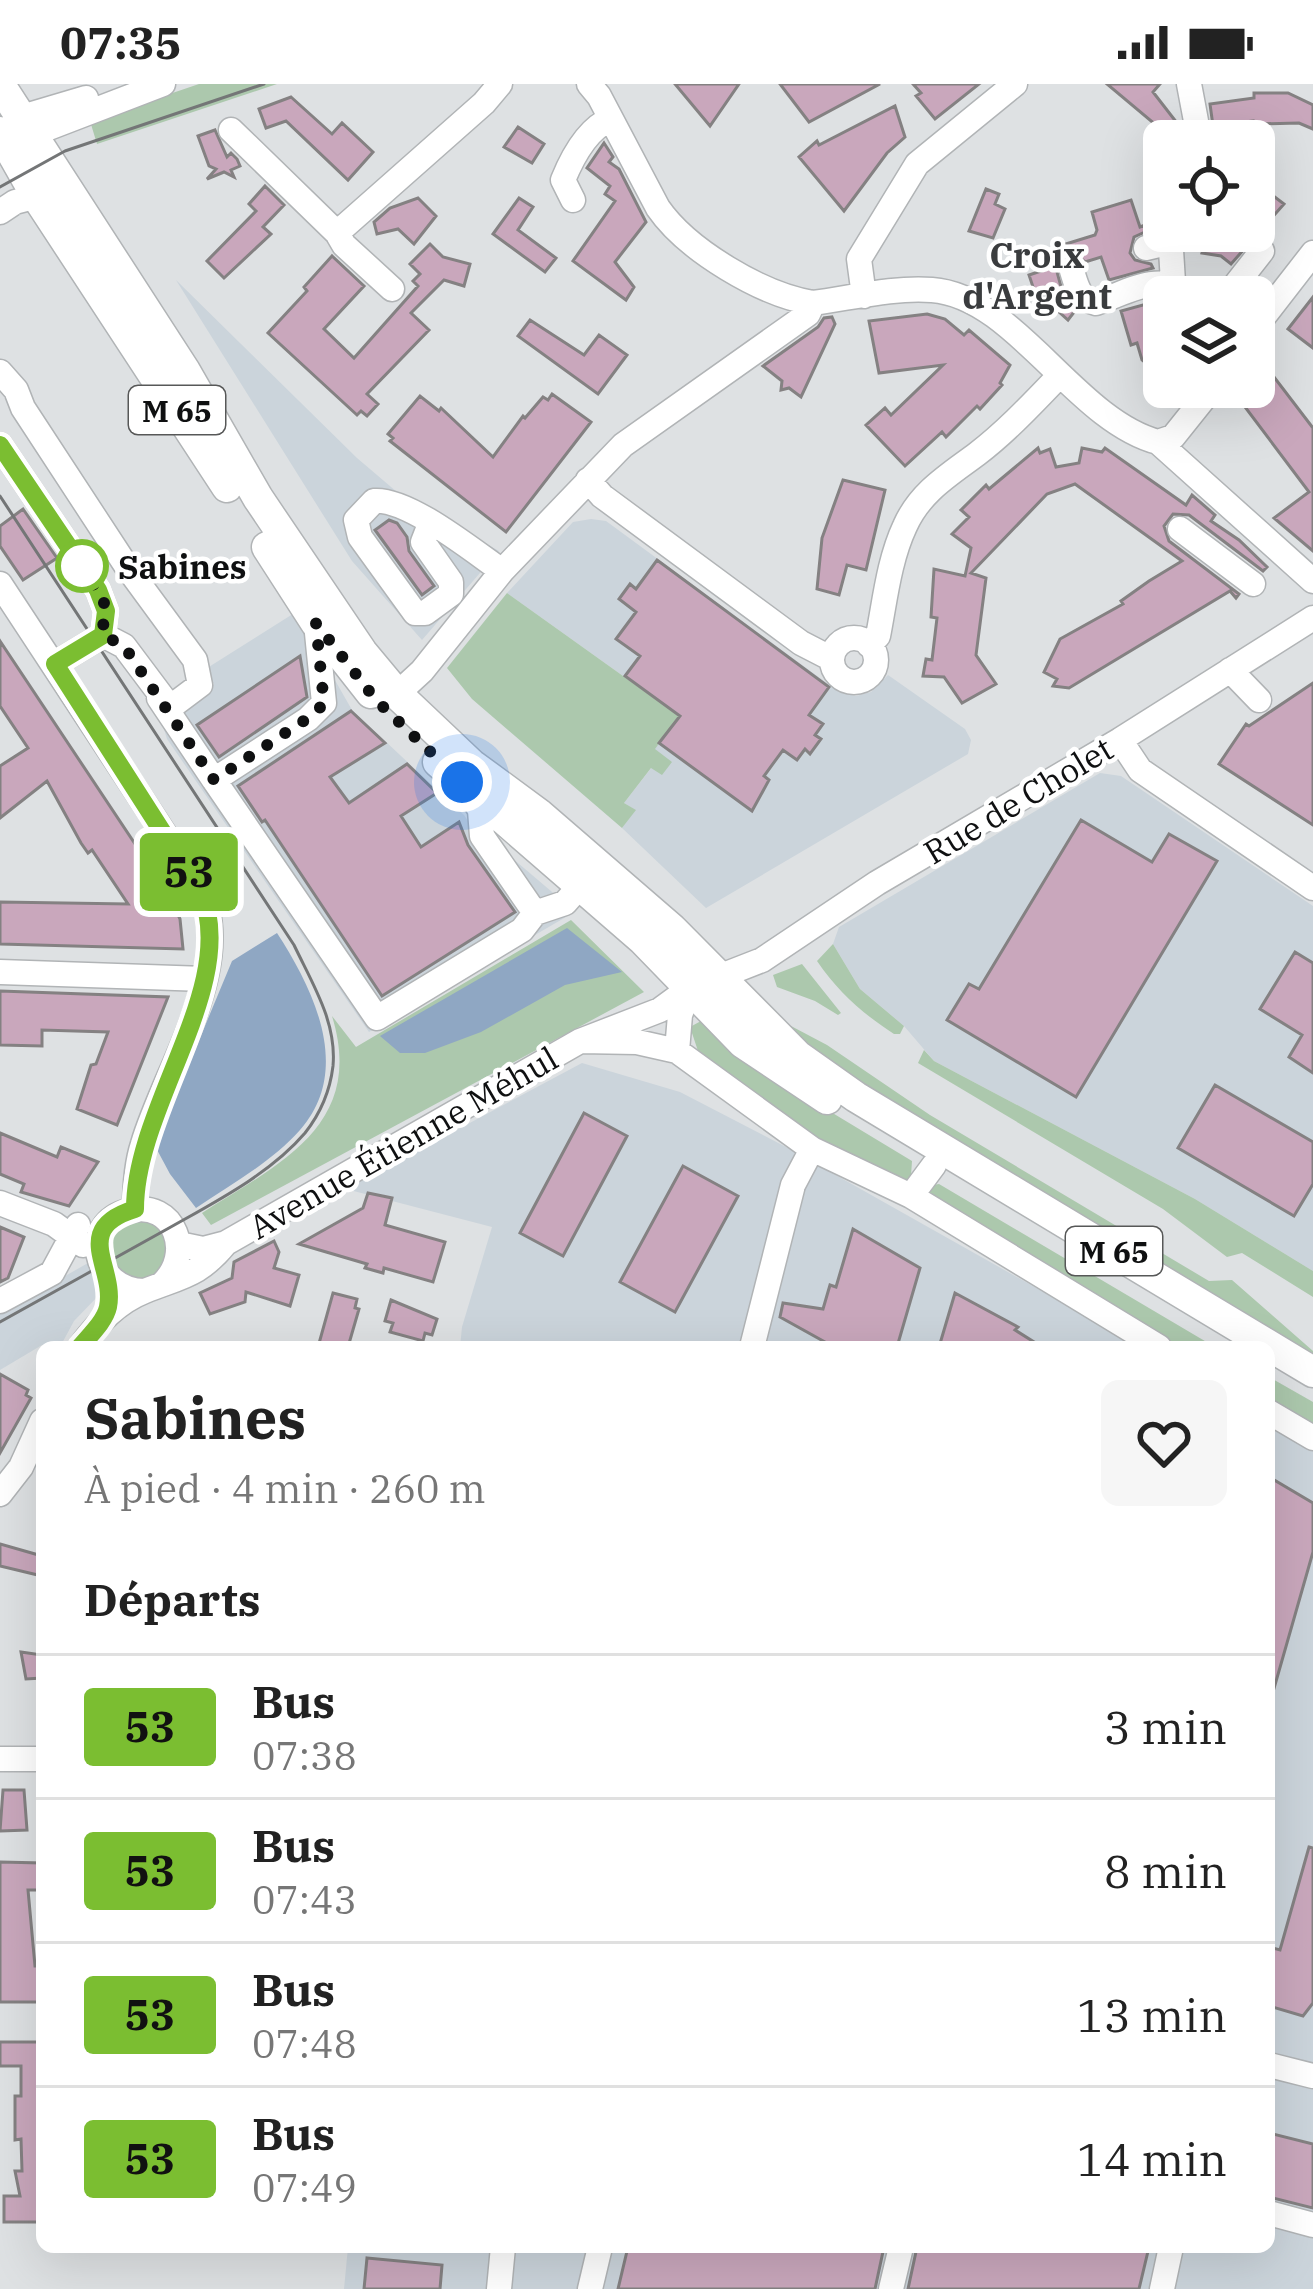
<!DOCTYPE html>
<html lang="fr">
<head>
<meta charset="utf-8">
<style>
  body { margin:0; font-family:"IBM Plex Serif",serif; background:#f6f6f6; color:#222; height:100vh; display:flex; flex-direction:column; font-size:45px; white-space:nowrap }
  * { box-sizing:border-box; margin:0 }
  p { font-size:39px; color:#767676 }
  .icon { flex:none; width:66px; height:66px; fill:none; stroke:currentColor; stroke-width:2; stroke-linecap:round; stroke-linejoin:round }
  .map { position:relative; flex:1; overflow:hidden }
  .details { position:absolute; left:36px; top:1257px; width:1239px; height:912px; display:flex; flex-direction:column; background:#fff; border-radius:18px; box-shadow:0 12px 48px #0002 }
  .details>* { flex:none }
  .badge { padding:0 24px; border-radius:9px; font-size:42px; line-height:78px }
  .fabs { position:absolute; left:1143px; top:36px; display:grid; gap:24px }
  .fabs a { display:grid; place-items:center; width:132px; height:132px; border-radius:18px; background:#fff; box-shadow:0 12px 48px #0002; font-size:60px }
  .you { position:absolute; width:60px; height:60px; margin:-30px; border:9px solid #fff; border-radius:50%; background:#1a73e8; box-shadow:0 0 0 18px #1a73e833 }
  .map>.badge { position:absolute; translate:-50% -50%; box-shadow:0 0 0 6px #fff }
  h2 { padding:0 48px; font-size:45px; line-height:108px }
  .round { display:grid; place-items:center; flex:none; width:126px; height:126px; border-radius:18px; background:#f6f6f6 }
  .summary { display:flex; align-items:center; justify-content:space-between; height:204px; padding:0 48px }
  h1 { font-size:57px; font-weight:800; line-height:90px }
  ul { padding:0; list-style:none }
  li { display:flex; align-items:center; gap:36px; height:144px; padding:0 48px; border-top:3px solid #e0e0e0 }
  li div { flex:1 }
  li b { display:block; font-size:45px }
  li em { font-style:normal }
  li .badge { min-width:132px; font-weight:700; text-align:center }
  .status { display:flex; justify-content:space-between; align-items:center; height:84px; padding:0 60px; background:#fff; direction:ltr }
  .status svg { height:33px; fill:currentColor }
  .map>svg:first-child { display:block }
</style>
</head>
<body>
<div class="status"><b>07:35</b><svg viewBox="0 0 49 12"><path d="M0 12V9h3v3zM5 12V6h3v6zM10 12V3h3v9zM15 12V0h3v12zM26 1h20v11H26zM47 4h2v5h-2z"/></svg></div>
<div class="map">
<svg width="1313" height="2205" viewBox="0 0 1313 2205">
  <rect width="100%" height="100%" fill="#dee1e3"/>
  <path fill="#cbd4db" d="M176,196l181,178 47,40 95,53 -77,89 -70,-79z
    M591,435l15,2 233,171 17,4 15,-4 17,-17 77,54 6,11 -3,14 -262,154 -84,-80 13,-18 -11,-7 28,-36 19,-5 -17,-13 25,-33 -172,-123 66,-71z
    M296,528l56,98 112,105 28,42 12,-6 61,52 6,11 -202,118 -202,-293 -6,-20 53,-35 -10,-14z
    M1100,689l21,3 192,130v365l-118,-72 -261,-138 -30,-35 -44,-37 -27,-45 6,-17z
    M582,979l98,29 106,55 355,200h-681l2,-20 30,-100 -146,-38z
    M88,1179l13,30 -27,28 -14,26 -18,-2 -42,25v-57z
    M1269,1335l44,25v845h-969l4,-42h921z"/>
  <path fill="#acc8ad" d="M199,0h78l-180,60 -7,-23z
    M507,509l172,123 -24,33 17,13 -10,13 -11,-7 -27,35 12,7 -14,18 -150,-129 -25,-31z
    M571,836l73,72 -433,233 -9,-12c76,-49 164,-87 130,-197l24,31z
    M833,860l27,45 44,37 -4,8h-6c-32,-21 -55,-41 -77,-73z
    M802,880l39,49 -3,2 -23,-14 -38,-14 -4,-12z
    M701,937l67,53 144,87 -1,15 -9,8 -85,-43 -118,-87 -9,-27z
    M791,942l36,19 103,70 279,166 23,-1 81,71v11l-462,-279 -60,-49z
    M924,966l10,11 261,138 118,72v26l-71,-44 -15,4 -64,-48 -245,-146z
    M939,1100l276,163h-38l-18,-10 -231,-142 5,-10z
    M108 1166a30 30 0 1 1 60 0a30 30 0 1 1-60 0Z
    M1269,1293l44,25v27l-44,-27z"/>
  <path fill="#8fa7c3" d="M567,844l55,44 -57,13 -84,47 -56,21h-25l-20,-17z
    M277,849c37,57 76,137 23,197 -28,32 -69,54 -104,78l-26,-34 -15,-28 77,-185z"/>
  <path fill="#c9a7bc" stroke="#848182" stroke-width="3" d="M675,0h64l-29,42z
    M780,0h100l-71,38z
    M913,0h66l-44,35 -19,-23 5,-3z
    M1107,0h53l-7,8 38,49h-40l8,-8 -5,-5 2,-3z
    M1254,9h34l25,12v24l-14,-6 -46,1v-3l-40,5 -3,-22 44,-6z
    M291,13l41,37 10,-11 31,29 -25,28 -62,-59 -20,7 -7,-19z
    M895,22l10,31 -18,16 -43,58 -45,-54 18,-16 2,4z
    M518,43l26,17 -12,19 -28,-16z
    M215,46l12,27 4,-4 6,6 3,7 -9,4 3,7 -10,-5 -17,7 9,-10 -7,-3 -11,-30z
    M604,59l9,14 -4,5 10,7 27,53 -31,40 19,25 -8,13 -53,-39 42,-60 -10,-7 5,-8 -23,-18z
    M1254,97l30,23 -53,60 -10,-8 -19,-3 7,-22h45z
    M265,102l19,19 -21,22 8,7 -47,44 -17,-17 49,-50 -7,-7z
    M986,105l13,5 -4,10 10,5 -12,29 -24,-7z
    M418,114l18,18 -22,28 -16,-15 -21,5 -3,-12 16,-14z
    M519,114l14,9 -15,23 38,28 -11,14 -52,-38z
    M1131,116l9,27 5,-2 2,6 -13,6 -4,16 5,7 16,4 2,4 -44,12 -8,-23 -16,5 -8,-7 -11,1 -10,12 7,26 12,17 -7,9 -19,-17 -5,-16 -10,3 -5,-15 21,-7 -4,-12 12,-4 -2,-5 39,-12 2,-5 -5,-18z
    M430,160l13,13 27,7 -6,22 -20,-6 -33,33 18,17 -62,64 11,10 -11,12 -6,-5 -4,4 -89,-82 39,-42 -3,-4 28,-31 32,30 -40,43 30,29 64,-72 -5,-5 7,-7 -10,-10z
    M1313,213v51l-25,-19z
    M1161,216l3,10v68l-22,-18 -5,-17 -6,2 -10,-34z
    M927,230l18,5 19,16 5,-5 41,35 -10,18 2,2 -22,24 -3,-3 -31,31 -4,-5 -37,34 -39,-41 19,-17 6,7 52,-50 -64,8 -10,-52z
    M832,233l3,7 -34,73 -12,-9 -8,2 1,-9 -19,-15 55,-39 6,-9z
    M530,236l54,35 15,-20 28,20 -29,39 -80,-58z
    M1264,280l49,64v123l-39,-33 35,-26 -70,-93 9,-12h6v-9z
    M552,310l39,28 -85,110 -116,-91 3,-3 -5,-4 32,-38 19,15 2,-3 52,49 30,-41 2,2 18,-21 5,3z
    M1038,364l2,5 10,-4 6,18 23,-4 3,-15 20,4 3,-4 81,57 6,-10 23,20 -4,6 28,19 28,27 -4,4 -74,-56 -16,-1 -9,12 5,15 70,53 -3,4 -6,-7 -161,97 -16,-2 4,-7 -13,-7 16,-33 63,-35 -2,-3 28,-20 33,-20 -107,-77 -28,10 -76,79 15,5 -10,77 20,29 -34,19 -18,-26 -21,-1 3,-17 6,1 5,-42 -6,-1 3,-48 31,7 6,-28 -19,-14 17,-17 -8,-7 25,-25 3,4z
    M843,396l42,10 -19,80 -19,-5 -8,30 -22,-6 5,-51z
    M23,425l34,49 -34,22 -23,-34v-20z
    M389,436l8,3 10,14 2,14 25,35 -12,9 -47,-65z
    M657,476l172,127 -20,28 14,9 -8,11 6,4 -11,15 -5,-5 -8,11 -14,-10 -19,26 5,4 -17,31 -93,-68 21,-27 -55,-40 15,-20 -24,-17 20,-27 -17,-13 11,-15 6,5z
    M0,557l169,254 11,24 3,30 -183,-5v-42l128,2 -36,-54 -4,3 -7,-10 -34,-62 -47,37v-52l28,-18 -28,-42z
    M300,572l7,41 -88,60 -22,-32z
    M1313,599v142l-94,-61 27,-40 3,2z
    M351,627l34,32 -55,34 19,26 58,-39 30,29 -36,23 20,31 38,-25 9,23 47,67 -133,84 -117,-176 -3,2 -24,-36z
    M1081,736l71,42 17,-28 48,27 -141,236 -129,-77 22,-36 10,5z
    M1295,868l18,11v110l-24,-16 13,-22 -42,-26z
    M0,907l168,6 -51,128 -40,-16 14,-44 5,-1 12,-32 -66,-2v16l-42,-1z
    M1215,1001l98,57v42l-19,32 -116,-68z
    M584,1029l43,23 -64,120 -43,-23z
    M0,1049l57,24 4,-10 37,15 -29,44 -48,-14 3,-8 -24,-10z
    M683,1082l55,30 -63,116 -55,-30z
    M368,1109l24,5 -7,27 60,17 -12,40 -49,-14 -1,5 -18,-5 2,-4 -68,-20 64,-36z
    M0,1143l24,10 -16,41 -8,4z
    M853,1145l67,39 -23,79h-63l-54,-30 3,-14 40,6 7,-24 6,2z
    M274,1157l5,11 -5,16 25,7 -9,31 -44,-14 -1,10 -35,12 -10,-21 32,-15 2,-16z
    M333,1209l24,6 -2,9 4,1 -11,38h-30z
    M955,1209l63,34 -3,3 27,17h-103z
    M391,1216l46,19 -5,16 -7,-2 -2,8 -33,-9 3,-9 -8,-2z
    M0,1290l28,16 -2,5 5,3 -31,55z
    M1269,1393l44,26v49l-40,140 -4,-1z
    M0,1460l42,12v20l-42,-10z
    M21,1568l21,3v23l-16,1z
    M3,1706h21l3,40 -27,1z
    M1309,1763l4,1v155l-10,13 -34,-10v-59l11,3z
    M0,1778l42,1v27h-14l7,76h7v36h-42z
    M0,1958h42v180h-38v-26h16l-5,-25h7l-1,-32 -6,1v-44h6v-30h-21z
    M1269,2049l44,11v64l-44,-11z
    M628,2163h256l-9,42h-257z
    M917,2163h232l-10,42h-231z
    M367,2174l75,7 -2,24h-76z"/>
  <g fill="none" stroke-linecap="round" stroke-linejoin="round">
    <g stroke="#b1b4b6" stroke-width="27">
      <path id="minor" d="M589,0l10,12 59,112c29,42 104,87 155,95 38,-5 80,-16 119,-13 83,6 143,130 226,152l155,139
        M1189,0l7,37
        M22,33l64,-19
        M231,46l106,103 147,-130 16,-19
        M33,50l130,-50
        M573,116l-10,-20c9,-22 25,-52 48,-61
        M0,128l15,-10 38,-10
        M337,149l7,12 48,44
        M1146,164l17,-4 8,6 2,32
        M1072,187c5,16 7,28 24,32 37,-13 64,-33 98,-6
        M864,212l-5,-37 58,-95 98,-80
        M1226,213l36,-46
        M1254,245l59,-76
        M0,288l16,18 7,18 106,162 66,90 5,25 -24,18 -10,-1 -42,-56 -21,-11
        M1158,358l15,-5 40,-50
        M0,361l98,145 8,21 -3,24
        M588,396l14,16 199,147 31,16
        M430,440l-7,18 28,40v12l-26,19h-10l-55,-76 -4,-17 18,-19c34,-3 99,50 128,70
        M1180,445l73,55
        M0,500l198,301c42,77 -33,183 -55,259 -7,21 -8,43 -8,65
        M832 576a22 22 0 1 1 44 0a22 22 0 1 1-44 0Z
        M869,561l9,-9c7,-36 11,-76 27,-110 15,-34 44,-51 72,-72 30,-23 56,-51 82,-78
        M55,580l48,-29
        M1230,586l29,30
        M397,610l25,-23 80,-100 121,-126 185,-131 5,-11
        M159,614l55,82 94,-61 16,-16 -8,-80
        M1120,656l20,30 173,118
        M214,696l163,238 145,-88 13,-17
        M470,710l10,16 2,26 53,77 30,-10 15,-17
        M0,888l205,7
        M721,892l41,-16 115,-77 243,-143 193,-122
        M580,957l57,1 40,9 135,98 99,47 248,151
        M677,967l3,-36 10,-27
        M911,1112l23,-31
        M0,1119l54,21 29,21
        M179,1160l24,5 23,-6 354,-202 80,-31 30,-22
        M144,1207c-51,-1 -65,-68 -15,-80 46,-12 66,44 32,74
        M0,1217l52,-28 26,-48
        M80,1263c18,-24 37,-45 65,-56 37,-15 54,-15 81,-48
        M752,1263l41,-162 19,-36
        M1269,1328l44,26
        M0,1410l21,-27 21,-46
        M0,1675h42
        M1269,1981l44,11
        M1269,2129l44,12
        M499,2205l4,-42
        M590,2205l10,-42
        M891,2205l10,-42
        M1162,2205l9,-42"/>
    </g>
    <g stroke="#b1b4b6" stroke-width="33">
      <path id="major" d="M0,1l185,286 73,127 104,154 35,42 74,70 68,50 133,115 126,127 58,41 457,275
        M0,48l37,65 190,290
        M267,463l49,76 55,70
        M438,678l205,178 100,103 84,56"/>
    </g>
    <use href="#minor" stroke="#fff" stroke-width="24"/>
    <use href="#major" stroke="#fff" stroke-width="30"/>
    <path stroke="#747677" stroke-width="3" d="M0,103l65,-36 199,-67
      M0,412l294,449c18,38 43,77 39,121 -3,25 -13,48 -28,67 -35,41 -90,69 -136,95 -56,31 -113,63 -169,94"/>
  </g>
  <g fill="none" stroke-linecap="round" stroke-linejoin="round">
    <g stroke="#fff" stroke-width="27">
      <path id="line" d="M0,361l98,145 8,21 -3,24 -48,29 146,228c39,93 -66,213 -66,317 -65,20 -19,58 -27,98 -3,14 -18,28 -28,40"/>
    </g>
    <use href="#line" stroke="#7bbe31" stroke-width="18"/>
    <path stroke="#0f1011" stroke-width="12" stroke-dasharray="0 21.6" d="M82,482l22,36 -1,33 21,11 90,134 94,-62 16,-14 -8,-81 60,77 86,82"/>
  </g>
  <circle fill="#fff" stroke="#7bbe31" stroke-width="6" cx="82" cy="482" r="24"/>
  <g text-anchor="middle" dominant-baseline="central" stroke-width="9" stroke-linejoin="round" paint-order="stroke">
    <g fill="#fff" stroke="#575858" stroke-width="3">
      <rect x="129" y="302" width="96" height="48" rx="9"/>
      <rect x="1066" y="1143" width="96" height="48" rx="9"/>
    </g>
    <g font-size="30" font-weight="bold" fill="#0f1011">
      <text x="177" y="326">M 65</text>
      <text x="1114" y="1167">M 65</text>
    </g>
    <g font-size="33" font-weight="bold" fill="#0f1011" stroke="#fff" text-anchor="start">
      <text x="118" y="482">Sabines</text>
    </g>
    <g font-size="33" fill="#0f1011" stroke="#fff">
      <text transform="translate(1018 716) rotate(-31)">Rue de Cholet</text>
      <text transform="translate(403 1058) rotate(-30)">Avenue Étienne Méhul</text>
    </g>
    <g font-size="36" font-weight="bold" fill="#3a3c3e" stroke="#fff">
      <text x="1037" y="170">Croix<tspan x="1037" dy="41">d'Argent</tspan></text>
    </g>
  </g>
</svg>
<div class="fabs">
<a><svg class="icon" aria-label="locate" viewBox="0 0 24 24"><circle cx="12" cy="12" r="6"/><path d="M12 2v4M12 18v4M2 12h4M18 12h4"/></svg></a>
<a><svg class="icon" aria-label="layers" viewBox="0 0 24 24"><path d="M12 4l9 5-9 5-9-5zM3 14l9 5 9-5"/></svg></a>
</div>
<div class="you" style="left:462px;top:698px"></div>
<b class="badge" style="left:189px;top:788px;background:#7bbe31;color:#111">53</b>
<section class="details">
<div class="summary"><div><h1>Sabines</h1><p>À pied · 4 min · 260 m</p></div><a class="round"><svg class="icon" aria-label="heart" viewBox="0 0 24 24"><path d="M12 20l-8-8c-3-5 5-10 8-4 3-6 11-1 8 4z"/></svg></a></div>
<h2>Départs</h2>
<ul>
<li><span class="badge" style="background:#7bbe31;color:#111">53</span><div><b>Bus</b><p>07:38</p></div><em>3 min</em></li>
<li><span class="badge" style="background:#7bbe31;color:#111">53</span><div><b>Bus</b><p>07:43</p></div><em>8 min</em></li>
<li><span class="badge" style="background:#7bbe31;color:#111">53</span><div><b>Bus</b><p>07:48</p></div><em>13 min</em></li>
<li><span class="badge" style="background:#7bbe31;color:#111">53</span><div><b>Bus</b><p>07:49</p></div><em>14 min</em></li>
</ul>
</section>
</div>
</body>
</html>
